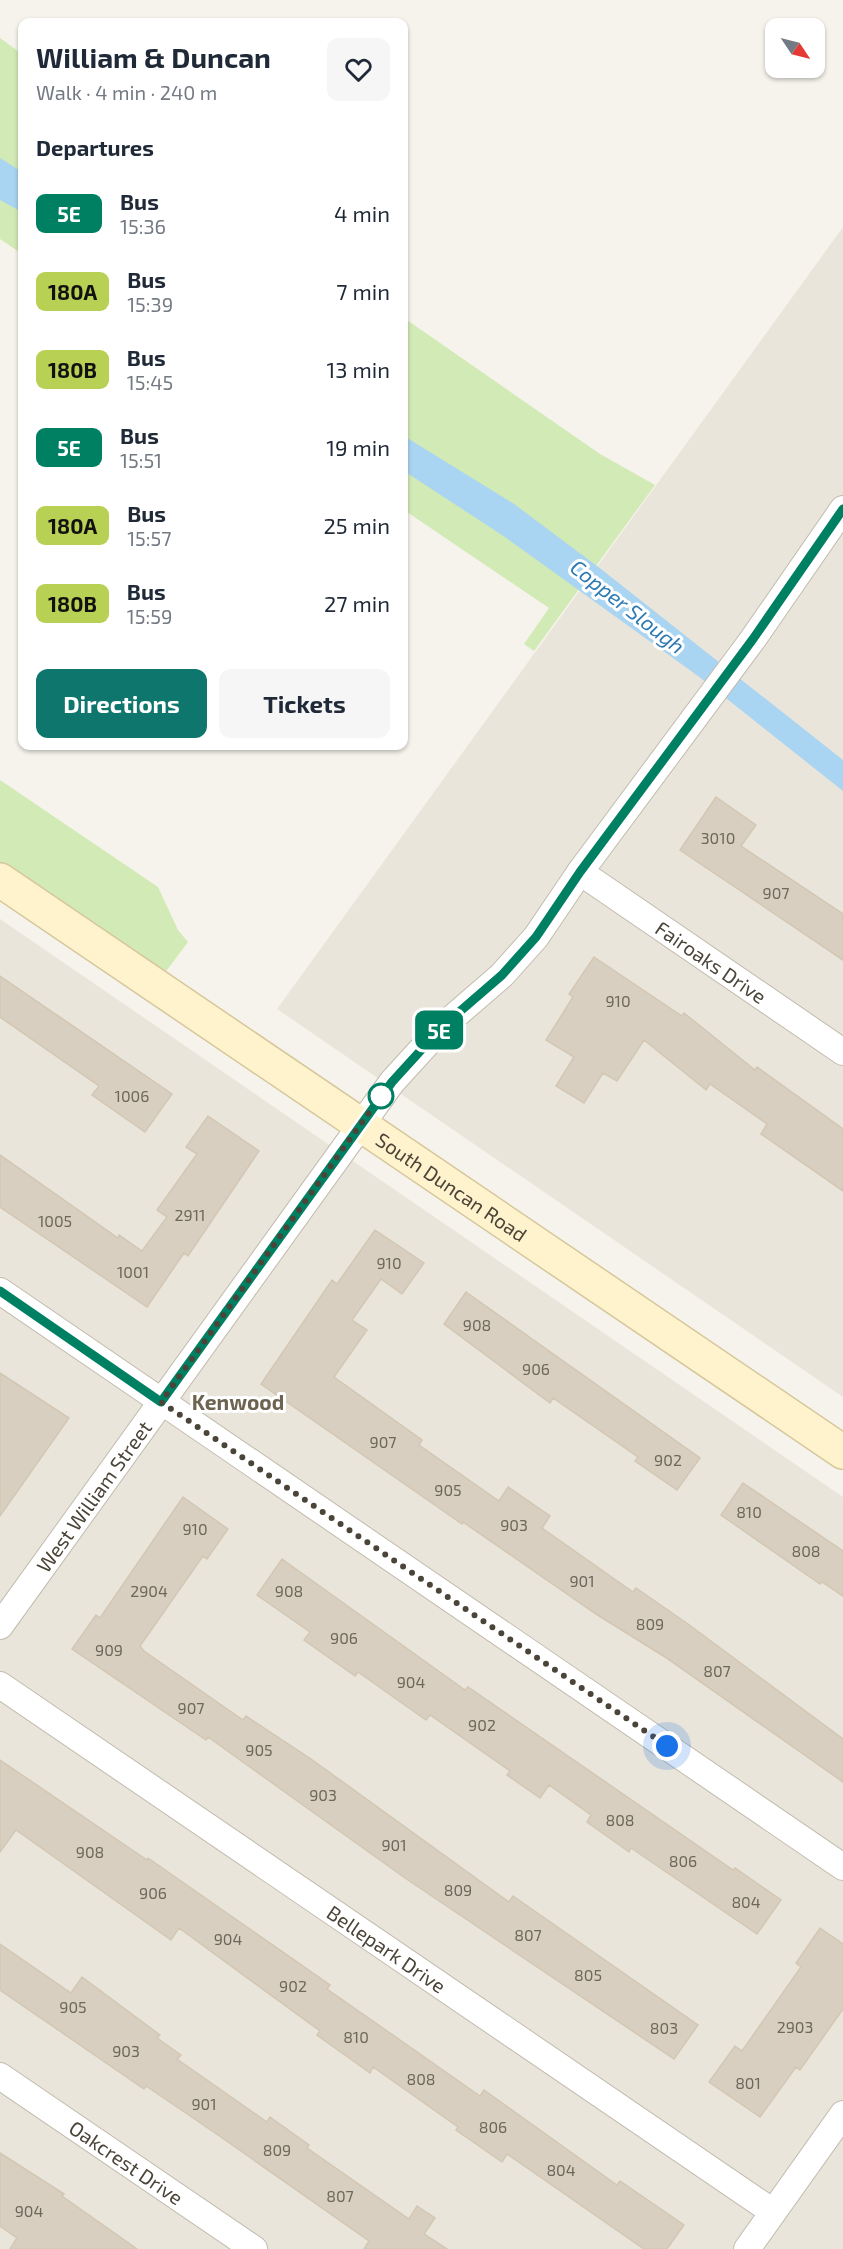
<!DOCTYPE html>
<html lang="en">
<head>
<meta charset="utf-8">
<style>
  body { margin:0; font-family:"Exo 2",sans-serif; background:#f6f6f7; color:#1f2937; height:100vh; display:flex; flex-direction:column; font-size:22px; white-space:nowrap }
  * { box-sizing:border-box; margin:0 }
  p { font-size:20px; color:#747a83 }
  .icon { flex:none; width:33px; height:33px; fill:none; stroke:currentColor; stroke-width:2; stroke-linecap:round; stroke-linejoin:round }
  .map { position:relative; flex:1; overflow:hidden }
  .side { position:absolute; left:18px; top:18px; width:390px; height:732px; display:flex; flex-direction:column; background:#fff; border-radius:12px; box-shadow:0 2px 4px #0004 }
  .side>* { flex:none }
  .badge { padding:0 12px; border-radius:9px; font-size:21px; line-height:39px }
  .needle { width:39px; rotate:125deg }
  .tools { position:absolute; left:765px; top:18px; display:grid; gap:12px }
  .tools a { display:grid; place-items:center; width:60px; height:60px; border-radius:12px; background:#fff; box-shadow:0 2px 4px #0004; font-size:30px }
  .you { position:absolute; width:30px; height:30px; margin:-15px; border:4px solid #fff; border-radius:50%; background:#1a73e8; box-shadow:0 0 0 9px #1a73e833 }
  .map>.badge { position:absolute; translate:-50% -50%; box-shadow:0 0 0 3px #fff }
  h2 { padding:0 18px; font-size:22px; line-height:54px }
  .round { display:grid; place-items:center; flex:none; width:63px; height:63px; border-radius:12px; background:#f6f6f7 }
  .overview { display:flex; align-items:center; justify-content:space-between; height:102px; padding:0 18px }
  h1 { font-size:28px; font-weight:700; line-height:45px }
  .action { display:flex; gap:12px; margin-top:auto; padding:12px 18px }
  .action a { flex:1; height:69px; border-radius:12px; background:#0f766e; color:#fff; font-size:24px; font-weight:700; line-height:69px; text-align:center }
  .action a+a { background:#f6f6f7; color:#1f2937 }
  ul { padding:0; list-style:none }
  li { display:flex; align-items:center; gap:18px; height:78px; padding:0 18px }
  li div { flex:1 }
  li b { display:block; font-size:22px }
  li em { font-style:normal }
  li .badge { min-width:66px; font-weight:700; text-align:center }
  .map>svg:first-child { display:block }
</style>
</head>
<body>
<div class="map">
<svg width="843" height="2249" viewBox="0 0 843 2249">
  <rect width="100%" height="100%" fill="#f6f3ec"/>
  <path fill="#eae5da" d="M843,227v1170l-566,-388z
    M0,919l843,578v752h-843z"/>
  <path fill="#d2eab5" d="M0,38l22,16v200l-22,-15z
    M404,318l196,136 55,31 -121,166 -10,-7 25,-36 -145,-98z
    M0,780l158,107 20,43 10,12 -33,44 -155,-106z"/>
  <path fill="#a9d4f2" d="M0,158l22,14v40l-22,-12z
    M404,436l110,68 87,65 242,191v31l-145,-115 -193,-139 -101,-66z"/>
  <path fill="#d8cfc1" stroke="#d3c7b4" stroke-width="1.5" d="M716,797l40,28 -15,21 102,68v46l-163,-110z
    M594,957l88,59 2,-3 71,57 2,-3 86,62v62l-82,-57 6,-10 -57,-40 -4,6 -62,-50 -27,41 -14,-8 -19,30 -28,-17 18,-29 -28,-17 27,-43 -4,-3z
    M0,976l172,118 -27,38 -53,-37 7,-9 -99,-69z
    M208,1116l51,35 -71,105 -4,-3 -37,54 -147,-100v-52l118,83 1,-3 23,16 25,-34 -10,-7 40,-56 -11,-7z
    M375,1230l49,33 -22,31 -21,-15 -29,41 15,10 -33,47 88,63 -3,5 80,56 9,-14 42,29 -8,12 91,64 3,-4 52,36 155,115v43l-178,-125 -69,-43 -133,-92 -1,2 -201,-140 71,-104 5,4z
    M466,1292l234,166 -23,32 -42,-29 3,-4 -85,-59 -3,5 -106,-79z
    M0,1373l69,45 -69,98z
    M743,1483l100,68v45l-21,-14 -2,2 -99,-69z
    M183,1497l45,32 -21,30 -4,-3 -63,90 4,5 99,69 3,-4 65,43 198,143 4,-6 185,129 -24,34 -269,-181 -197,-141 -2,3 -134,-91 24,-34 4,3z
    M282,1559l183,131 3,-3 265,183 2,-2 46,32 -24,34 -126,-86 -2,4 -42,-30 4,-7 -42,-30 -9,13 -33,-23 3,-4 -80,-56 -4,5 -68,-48 -3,4 -51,-36 6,-8 -53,-37z
    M0,1760l147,100 1,-2 182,127 -3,4 153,107 4,-6 133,95 3,-4 64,44 -17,24h-23l-137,-95 -5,8 -46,-32 2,-3 -85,-60 -3,6 -53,-38 3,-4 -141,-103 -8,12 -155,-110 -16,22z
    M820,1928l23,16v65l-43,61 -4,-3 -36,50 -51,-35 26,-36 7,5 59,-84 -5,-4z
    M0,1944l71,49 11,-16 78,58 -3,3 24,17 -4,4 90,63 3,-5 39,28 -2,3 102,71 8,-13 18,12 -11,16 23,15h-83l5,-8 -151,-106 -72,-49 -2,3 -144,-99z
    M0,2153l64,41 -2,2 75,53h-127l7,-11 -17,-12z"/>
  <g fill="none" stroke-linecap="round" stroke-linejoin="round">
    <g stroke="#c2bbae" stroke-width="28">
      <g id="minor">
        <path id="s1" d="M580,872l263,180"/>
        <path d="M0,1291l843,576"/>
        <path id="s2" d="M0,1626l392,-544 51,-56 59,-51 34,-38 44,-65 173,-233 90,-130"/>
        <path id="s3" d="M0,1685l773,527"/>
        <path id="s4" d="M0,2076l254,173"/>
        <path d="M747,2249l96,-135"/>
      </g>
    </g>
    <g stroke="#d6c79b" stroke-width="36">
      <g id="secondary">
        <path id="s5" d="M0,880l843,572"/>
      </g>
    </g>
    <use href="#minor" stroke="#fff" stroke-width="26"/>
    <use href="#secondary" stroke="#fff3cd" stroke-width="33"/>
  </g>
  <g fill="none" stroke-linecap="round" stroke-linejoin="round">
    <g stroke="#fff" stroke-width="14">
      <path id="line" d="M0,1291l161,111 231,-320 51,-56 59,-51 34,-38 44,-65 173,-233 90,-130"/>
    </g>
    <use href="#line" stroke="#008063" stroke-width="9"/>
    <path stroke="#4b4439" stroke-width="6" stroke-dasharray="0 10.8" d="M381,1096l-220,306 506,344"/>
  </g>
  <circle fill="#fff" stroke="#008063" stroke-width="3" cx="381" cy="1096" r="12"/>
  <g text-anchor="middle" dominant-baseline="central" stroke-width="6" stroke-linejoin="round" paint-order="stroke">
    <g font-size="16" fill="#6e675b">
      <text x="718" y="837">3010</text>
      <text x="776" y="892">907</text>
      <text x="618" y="1000">910</text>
      <text x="132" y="1095">1006</text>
      <text x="190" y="1214">2911</text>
      <text x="55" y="1220">1005</text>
      <text x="389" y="1262">910</text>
      <text x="133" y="1271">1001</text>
      <text x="477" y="1324">908</text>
      <text x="536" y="1368">906</text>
      <text x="383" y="1441">907</text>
      <text x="668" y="1459">902</text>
      <text x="448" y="1489">905</text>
      <text x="749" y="1511">810</text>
      <text x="514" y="1524">903</text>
      <text x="195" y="1528">910</text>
      <text x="806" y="1550">808</text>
      <text x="582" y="1580">901</text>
      <text x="149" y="1590">2904</text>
      <text x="289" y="1590">908</text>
      <text x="650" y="1623">809</text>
      <text x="344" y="1637">906</text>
      <text x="109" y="1649">909</text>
      <text x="717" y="1670">807</text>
      <text x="411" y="1681">904</text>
      <text x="191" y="1707">907</text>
      <text x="482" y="1724">902</text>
      <text x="259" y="1749">905</text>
      <text x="323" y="1794">903</text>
      <text x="620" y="1819">808</text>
      <text x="394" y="1844">901</text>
      <text x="90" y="1851">908</text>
      <text x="683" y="1860">806</text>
      <text x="458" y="1889">809</text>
      <text x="153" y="1892">906</text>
      <text x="746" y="1901">804</text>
      <text x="528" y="1934">807</text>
      <text x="228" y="1938">904</text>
      <text x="588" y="1974">805</text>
      <text x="293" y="1985">902</text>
      <text x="73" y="2006">905</text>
      <text x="795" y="2026">2903</text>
      <text x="664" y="2027">803</text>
      <text x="356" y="2036">810</text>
      <text x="126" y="2050">903</text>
      <text x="421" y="2078">808</text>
      <text x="748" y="2082">801</text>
      <text x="204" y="2103">901</text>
      <text x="493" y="2126">806</text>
      <text x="277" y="2149">809</text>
      <text x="561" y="2169">804</text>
      <text x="340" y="2195">807</text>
      <text x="29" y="2210">904</text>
    </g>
    <g font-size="20" fill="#4b4439" stroke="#fff">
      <text stroke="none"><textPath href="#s1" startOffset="159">Fairoaks Drive</textPath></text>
      <text stroke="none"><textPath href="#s5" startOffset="546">South Duncan Road</textPath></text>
      <text stroke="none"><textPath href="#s2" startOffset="160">West William Street</textPath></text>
      <text stroke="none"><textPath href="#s3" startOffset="468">Bellepark Drive</textPath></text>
      <text stroke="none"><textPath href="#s4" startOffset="153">Oakcrest Drive</textPath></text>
    </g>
    <g font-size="21" font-style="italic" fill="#2e7ab2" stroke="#fff">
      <text transform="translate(628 606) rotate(38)">Copper Slough</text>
    </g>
    <g font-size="21" font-weight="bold" fill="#6e6250" stroke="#fff">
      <text x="238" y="1401">Kenwood</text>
    </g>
  </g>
</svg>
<div class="tools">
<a><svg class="needle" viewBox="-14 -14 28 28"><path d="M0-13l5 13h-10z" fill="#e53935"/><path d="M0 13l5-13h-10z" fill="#747a83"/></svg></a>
</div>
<div class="you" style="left:667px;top:1746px"></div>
<b class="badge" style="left:439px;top:1030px;background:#008063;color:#fff">5E</b>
<section class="side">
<div class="overview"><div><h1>William &amp; Duncan</h1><p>Walk · 4 min · 240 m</p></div><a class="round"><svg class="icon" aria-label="heart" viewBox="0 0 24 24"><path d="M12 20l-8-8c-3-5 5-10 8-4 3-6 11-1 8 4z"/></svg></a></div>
<h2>Departures</h2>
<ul>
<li><span class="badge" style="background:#008063;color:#fff">5E</span><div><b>Bus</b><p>15:36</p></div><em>4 min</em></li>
<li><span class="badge" style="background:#b8d054;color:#111">180A</span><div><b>Bus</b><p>15:39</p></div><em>7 min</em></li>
<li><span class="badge" style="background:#b8d054;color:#111">180B</span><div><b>Bus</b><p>15:45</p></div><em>13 min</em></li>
<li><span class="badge" style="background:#008063;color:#fff">5E</span><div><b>Bus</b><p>15:51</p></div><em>19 min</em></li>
<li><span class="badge" style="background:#b8d054;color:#111">180A</span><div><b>Bus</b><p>15:57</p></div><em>25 min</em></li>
<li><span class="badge" style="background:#b8d054;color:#111">180B</span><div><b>Bus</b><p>15:59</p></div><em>27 min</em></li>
</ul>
<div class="action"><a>Directions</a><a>Tickets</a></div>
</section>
</div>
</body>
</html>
